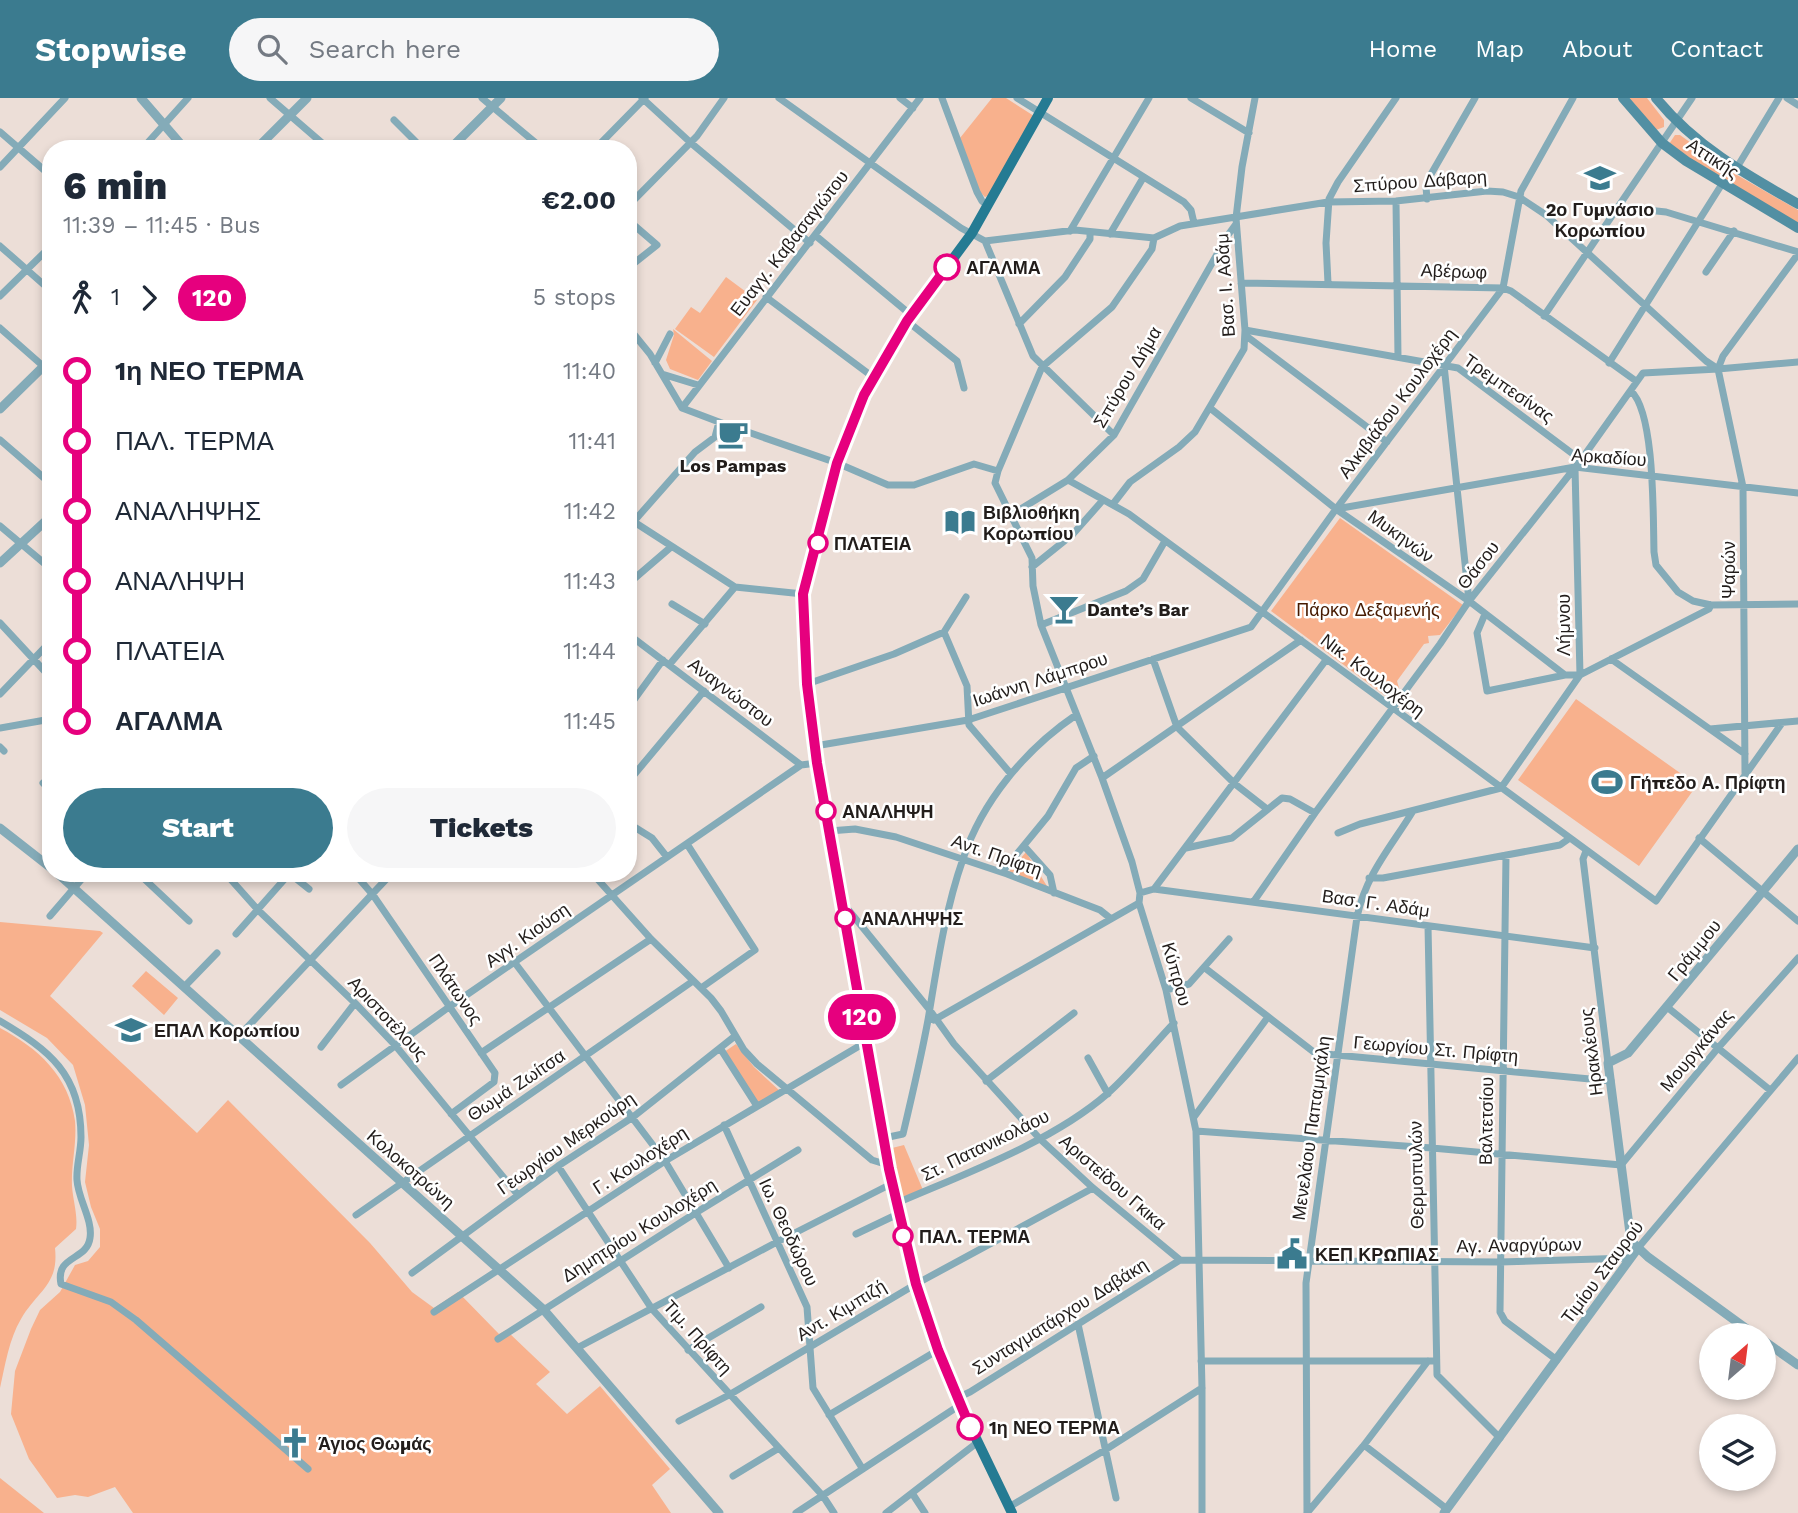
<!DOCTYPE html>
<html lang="en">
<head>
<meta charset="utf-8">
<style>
  body { margin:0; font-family:"Work Sans",sans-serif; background:#f6f6f7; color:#1f2937; height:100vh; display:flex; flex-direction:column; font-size:26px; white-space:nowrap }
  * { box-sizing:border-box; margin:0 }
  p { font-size:23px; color:#747a83 }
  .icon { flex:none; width:38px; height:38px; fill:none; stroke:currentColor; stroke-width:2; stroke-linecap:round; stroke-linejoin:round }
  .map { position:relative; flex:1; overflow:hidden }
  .drawer { position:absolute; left:42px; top:42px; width:595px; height:742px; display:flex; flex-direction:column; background:#fff; border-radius:28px; box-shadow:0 4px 10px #0003 }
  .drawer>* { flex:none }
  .badge { padding:0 14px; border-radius:23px; font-size:24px; line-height:46px }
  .needle { width:46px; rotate:28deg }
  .fabs { position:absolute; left:1699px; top:1225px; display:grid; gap:14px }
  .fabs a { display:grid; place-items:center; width:77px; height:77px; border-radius:50%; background:#fff; box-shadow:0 4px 10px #0003; font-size:35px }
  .map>.badge { position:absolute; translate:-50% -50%; box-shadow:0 0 0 4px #fff }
  .legs { display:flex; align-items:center; gap:10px; height:77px; padding:0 21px; font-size:23px }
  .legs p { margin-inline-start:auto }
  .headline { display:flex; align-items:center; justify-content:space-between; height:119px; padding:0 21px }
  h1 { font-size:38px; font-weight:800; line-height:52px }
  .cta { display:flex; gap:14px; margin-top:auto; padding:14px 21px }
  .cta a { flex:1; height:80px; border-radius:42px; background:#3b7b8f; color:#fff; font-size:28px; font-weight:800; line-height:80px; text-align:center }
  .cta a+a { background:#f6f6f7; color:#1f2937 }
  ul { padding:0 21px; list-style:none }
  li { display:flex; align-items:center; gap:24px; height:70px; font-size:26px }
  li i { display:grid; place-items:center; width:10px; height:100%; margin:0 9px; background:currentColor }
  li i::after { content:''; width:18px; height:18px; margin:-9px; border:5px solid; border-radius:50%; background:#fff }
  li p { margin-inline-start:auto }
  li:first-child i { background:linear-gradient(#0000 50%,currentColor 0) }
  li:last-child i { background:linear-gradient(currentColor 50%,#0000 0) }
  header { display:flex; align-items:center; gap:42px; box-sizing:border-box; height:98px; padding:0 35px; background:#3b7b8f; color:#fff }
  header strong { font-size:33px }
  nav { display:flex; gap:38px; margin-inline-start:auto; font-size:24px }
  .search { width:490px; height:63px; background:#f6f6f7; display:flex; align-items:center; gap:18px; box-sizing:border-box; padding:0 24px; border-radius:38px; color:#747a83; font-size:26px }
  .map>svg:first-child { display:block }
</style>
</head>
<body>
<header>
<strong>Stopwise</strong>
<div class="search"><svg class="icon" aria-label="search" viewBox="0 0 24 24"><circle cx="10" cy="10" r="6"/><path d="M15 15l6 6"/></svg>Search here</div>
<nav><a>Home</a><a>Map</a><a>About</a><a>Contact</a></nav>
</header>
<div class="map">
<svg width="1798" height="1415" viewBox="0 0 1798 1415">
  <rect width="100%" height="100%" fill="#ecded7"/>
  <path fill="#f8b18d" d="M992,0h14l28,18 -44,79 -5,2 -5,-5 -20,-54z
    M1629,0h18l17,22v7l-8,3z
    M1675,37h5l50,36 68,39v15l-75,-43 -54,-38z
    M726,179l31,23 -43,57 -39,-28 16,-22 9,6z
    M673,231l39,32 -14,19 -28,-11 -4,-9 8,-25z
    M1340,420l123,87 -23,30 -12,1 1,7 -5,1 -27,37 2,7 -8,12 -120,-89z
    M1576,601l121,86 -58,81 -121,-86z
    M1026,754l24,39 -43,-17z
    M0,824l100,9 3,2 -53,63 147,137 31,-33 142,143 42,49 22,16 24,-16 41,42 7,-4 44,42 -14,12 31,30 33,-28 70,83 -18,16 19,28h-538l-18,-26 -27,10 -13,-2 -18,3 -28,-39 -18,-45 4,-43 16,-42 9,-19 20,-18 15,-27 13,-4 12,-14v-18l-9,-22 -6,-25 4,-37 -4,-40 -12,-40 -26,-27 -47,-28z
    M146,873l32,27 -14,17 -32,-29z
    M0,930c38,20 69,48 75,93 2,22 -4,44 -3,65 1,15 6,29 4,43l-21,19c4,37 -17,42 -34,71 -12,20 -16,47 -21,69z
    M736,946l18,23 26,24 -23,15 -33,-54z
    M904,1047l19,45 -21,9 -10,-51z
    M0,1380l44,35h-44z"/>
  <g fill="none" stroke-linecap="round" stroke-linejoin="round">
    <path stroke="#84abb8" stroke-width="7" d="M270,0l59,51
      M482,0l61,51
      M642,0l49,45 119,100
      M779,0l182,130 24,13 48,115 81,79
      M900,0l13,10
      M942,0l35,94 5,9 6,5
      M1017,0l167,104 7,8 3,13
      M1191,0l58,35
      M1787,0l11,7
      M394,22l29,29
      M0,34l51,44
      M142,51l46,-51
      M595,51l50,-51
      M0,69l65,-69
      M1736,71l43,-71
      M1427,101l-1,-12 4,-11 45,-78
      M1396,103l2,156
      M628,108l69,-70 27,-38
      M1619,109l47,5 132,40
      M628,122l29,25 -29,23
      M1070,133l79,-133
      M1110,136l33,-56
      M816,138l95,79
      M1154,140l-2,11 -40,58 -70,60 -44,104 -3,12 37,75 1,28 8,39 61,153 30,84 8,31 -1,10 27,87 30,141 6,257v125
      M985,143l90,-11 79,8 26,-12 148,-24 68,-1 91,-10 16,1 16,5 27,18 160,146 12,8 80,-7
      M0,148l51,45
      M1706,174l28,-41
      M1241,185l262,5 8,3 125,90
      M1328,185l-2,-40 3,-44 9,-17 58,-84
      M0,198l51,-50
      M766,199l107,80
      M1544,218l148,-218
      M907,223l50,40 7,27
      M1019,226l46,-47 25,-38v-6
      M628,229l22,27 32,54 37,14 118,41 51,22h26l60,-21 24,7
      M0,230l51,45
      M1245,232l213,38 123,92
      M1245,237l142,107
      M655,265l15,-29
      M1609,265l113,-179
      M1444,267l25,236
      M1718,271l25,118 2,286
      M662,276l36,11
      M1631,293c24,22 22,126 23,161l2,13 22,27 15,9 18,4 87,-1
      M682,310l238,-310
      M1210,310l126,101 133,92 96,74h15l129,-66 2,-4
      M0,342l51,44
      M1575,370l5,207
      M1068,382l61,34 527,387 126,-178
      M1113,406l17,-22 49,-35 16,-15 49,-83 1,-19 -9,-112 6,-51 13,-69
      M1336,411l239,-42 223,26
      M1011,417l57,-35 46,-45 114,-200 8,-11
      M628,420l107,69 68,7
      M0,428l51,43
      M628,430l67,-76 20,-15 4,-15
      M1032,469l41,-33 30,-34
      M628,486l43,-37
      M672,506l33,20
      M1485,516l-8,19 10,58 78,-16
      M0,525l51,55
      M1041,527l85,-34 17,-12 22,-38
      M944,534l23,54 2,39 42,49
      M628,536l173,131 16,-2
      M1153,561l24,68 58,57 32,25
      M1611,561l134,95
      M669,567l66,-78
      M807,586l87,-30 50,-22 22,-35
      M0,596l51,-53
      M628,610l35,-48
      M0,630l51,-9
      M1710,631l88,-8
      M815,648l153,-26 283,-93 85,-118 167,-221 18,-97 52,-93
      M0,649l4,4
      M1102,680l199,-138
      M628,684l76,-91
      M43,685l8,8
      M628,725l24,15 15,19
      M829,733l26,-2 41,8 111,37 93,36 10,8
      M1338,735l22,-9 141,-36 79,-113
      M1699,740l99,83
      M687,746l68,106 -54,38
      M1025,749l25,28 4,18
      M1186,750l46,-10 50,-40 8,1 25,14 125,-169 29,-43 112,-141 62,-87 75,-4 5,-13 75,-102
      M1586,753l-3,8 25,204
      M1506,757l-6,457 5,9 52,39
      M1002,774l46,-56 28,-48 18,-12
      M138,775l51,48
      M225,775l33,37 97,93 40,42 123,150
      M289,775l20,16
      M354,775l19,22 122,178 -1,9 -43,32
      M592,775l59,66 60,59 10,13 23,39 13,14 115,96 16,5
      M1369,780h14l177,-33 10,-7
      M1154,791l441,59
      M1140,795l14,-4 172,-229
      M1254,803l61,-88
      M842,804l87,107 25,35 86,95 53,49 87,72 320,2 130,-4
      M50,818l37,-43
      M1428,828l9,449 63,63
      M236,836l54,-61
      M515,865l150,198 64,107
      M1205,870l110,85 296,28
      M185,888l32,-33
      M1166,892l23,-6 40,-45
      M1667,909l103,83
      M934,922l205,-117
      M0,923c49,29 81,53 81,116 0,15 -5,29 -4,43 1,19 16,40 13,58 -3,23 -35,17 -29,46l50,18 25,18 172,149
      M240,937l152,-162
      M321,949l34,-44
      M720,950l37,58
      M481,955l170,-114
      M1088,960l20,36
      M986,983l88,-68
      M341,987l108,-78 352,-242
      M1194,1019l74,-100
      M724,1027l83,182 6,81 49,80
      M1196,1033l236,17 189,17 97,-117 80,-90
      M884,1040l19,-4c9,-38 18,-76 25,-114 9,-54 17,-110 35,-161 19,-58 63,-110 113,-144
      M558,1068l94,143 171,187 11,17
      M897,1105c67,-29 155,-61 210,-109 24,-21 45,-48 67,-71
      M356,1117l337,-234
      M856,1136l42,-20
      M1638,1150l160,-190
      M412,1175l146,-107 75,-49 102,-81
      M434,1214l231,-151 201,-119
      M1078,1226l38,174
      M498,1241l199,-127 101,-62
      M577,1250l200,-106 116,-59
      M688,1252l73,-43
      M1201,1263h235
      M957,1300l13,-6 210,-132
      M829,1317l109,-65
      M679,1323l50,-26 187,-111 177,-96
      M1364,1347l83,64
      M733,1378l46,-28
      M912,1395l13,20
      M1009,1409l96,-57 97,-62
      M796,1415l164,-108
      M886,1415l92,-71
      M1307,1415l-1,-230 51,-366c9,-43 34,-70 56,-106
      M1307,1415l57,-68 64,-84"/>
    <path stroke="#84abb8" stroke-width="9" d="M141,0l44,51
      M256,51l51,-51
      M450,51l51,-51
      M0,311l51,-50
      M0,465l51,-47
      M0,730l51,40
      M57,775l486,436 176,204
      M1755,1237l-107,-78 -17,-16 -23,-178 20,-10 170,-204
      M1764,1243l34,24
      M1444,1415l194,-265"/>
    <path stroke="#528fa3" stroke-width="10" d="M1623,0l39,45 24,18 112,67
      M1656,0c39,48 89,76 142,106"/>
    <path stroke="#257b93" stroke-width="10" d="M1012,1415l-52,-108 -22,-55 -32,-104 -18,-81 -71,-402 -10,-79 -4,-90 34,-131 11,-33 25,-53 34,-56 65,-88 76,-135"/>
  </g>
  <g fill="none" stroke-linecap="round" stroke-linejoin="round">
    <g stroke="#fff" stroke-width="16">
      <path id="line-1" d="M947,169l-40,54 -43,74 -27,68 -34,131 4,90 10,79 72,406 27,115 22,66 32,77"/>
    </g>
    <use href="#line-1" stroke="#e6007e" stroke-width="10"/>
  </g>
  <defs>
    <g id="school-bare" transform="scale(2.415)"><path d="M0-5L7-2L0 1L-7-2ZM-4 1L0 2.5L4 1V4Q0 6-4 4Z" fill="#3b7b8f" stroke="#fff" stroke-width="2.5" paint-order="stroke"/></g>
    <g id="cafe-bare" transform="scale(2.415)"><path d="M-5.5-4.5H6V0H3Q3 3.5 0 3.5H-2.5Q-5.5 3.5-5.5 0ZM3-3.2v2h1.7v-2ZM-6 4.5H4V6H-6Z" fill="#3b7b8f" stroke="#fff" stroke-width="2.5" paint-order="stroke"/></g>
    <g id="library-bare" transform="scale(2.415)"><path d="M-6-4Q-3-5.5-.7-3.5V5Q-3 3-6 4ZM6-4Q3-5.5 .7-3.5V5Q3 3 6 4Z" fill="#3b7b8f" stroke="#fff" stroke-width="2.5" paint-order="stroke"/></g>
    <g id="bar-bare" transform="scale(2.415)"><path d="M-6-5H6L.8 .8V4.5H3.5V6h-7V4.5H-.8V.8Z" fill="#3b7b8f" stroke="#fff" stroke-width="2.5" paint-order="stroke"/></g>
    <g id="stadium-bare" transform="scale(2.415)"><path d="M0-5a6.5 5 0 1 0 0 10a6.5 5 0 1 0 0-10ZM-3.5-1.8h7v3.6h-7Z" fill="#3b7b8f" stroke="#fff" stroke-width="2.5" paint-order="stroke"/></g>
    <g id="civic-bare" transform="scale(2.415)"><path d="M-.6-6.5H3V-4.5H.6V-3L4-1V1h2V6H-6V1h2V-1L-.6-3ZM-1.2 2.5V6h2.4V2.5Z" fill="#3b7b8f" stroke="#fff" stroke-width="2.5" paint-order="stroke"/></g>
    <g id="church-bare" transform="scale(2.415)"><path d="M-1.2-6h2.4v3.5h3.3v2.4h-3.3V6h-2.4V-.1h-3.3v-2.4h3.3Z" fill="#3b7b8f" stroke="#fff" stroke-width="2.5" paint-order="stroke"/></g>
  </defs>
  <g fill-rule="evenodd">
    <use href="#school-bare" x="1600" y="80"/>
    <use href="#cafe-bare" x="733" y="336"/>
    <use href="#library-bare" x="960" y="424"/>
    <use href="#bar-bare" x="1064" y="511"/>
    <use href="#stadium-bare" x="1607" y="684"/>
    <use href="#school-bare" x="131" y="932"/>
    <use href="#civic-bare" x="1292" y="1156"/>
    <use href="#church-bare" x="295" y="1345"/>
  </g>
  <g fill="#fff" stroke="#e6007e" stroke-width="3.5">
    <circle cx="947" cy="169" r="12"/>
    <circle cx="818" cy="445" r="9"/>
    <circle cx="826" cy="713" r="9"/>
    <circle cx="845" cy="820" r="9"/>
    <circle cx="903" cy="1138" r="9"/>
    <circle cx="970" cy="1329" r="12"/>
  </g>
  <g text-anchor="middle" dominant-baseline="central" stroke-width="5" stroke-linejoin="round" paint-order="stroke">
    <g font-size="18" fill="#221d1b" stroke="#fff">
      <text transform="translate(1713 60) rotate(33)">Αττικής</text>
      <text transform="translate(1420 83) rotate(-4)">Σπύρου Δάβαρη</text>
      <text transform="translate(789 145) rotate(-52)">Ευαγγ. Καβασαγιώτου</text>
      <text transform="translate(1454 173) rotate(2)">Αβέρωφ</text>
      <text transform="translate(1225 187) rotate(-94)">Βασ. Ι. Αδάμ</text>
      <text transform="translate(1127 279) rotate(-59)">Σπύρου Δήμα</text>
      <text transform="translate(1509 290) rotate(35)">Τρεμπεσίνας</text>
      <text transform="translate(1397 305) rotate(-53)">Αλκιβιάδου Κουλοχέρη</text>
      <text transform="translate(1609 359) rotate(4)">Αρκαδίου</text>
      <text transform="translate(1401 438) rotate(36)">Μυκηνών</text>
      <text transform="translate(1478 467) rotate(-52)">Θάσου</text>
      <text transform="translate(1728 472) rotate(-90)">Ψαρών</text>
      <text transform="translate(1563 527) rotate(-90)">Λήμνου</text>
      <text transform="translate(1373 577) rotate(37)">Νικ. Κουλοχέρη</text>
      <text transform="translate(1040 581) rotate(-18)">Ιωάννη Λάμπρου</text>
      <text transform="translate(731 594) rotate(37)">Αναγνώστου</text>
      <text transform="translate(997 757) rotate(19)">Αντ. Πρίφτη</text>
      <text transform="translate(1376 805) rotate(8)">Βασ. Γ. Αδάμ</text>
      <text transform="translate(527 837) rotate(-35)">Αγγ. Κιούση</text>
      <text transform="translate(1694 852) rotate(-51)">Γράμμου</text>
      <text transform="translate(1177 876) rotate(74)">Κύπρου</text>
      <text transform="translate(456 891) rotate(56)">Πλάτωνος</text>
      <text transform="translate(388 920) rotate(47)">Αριστοτέλους</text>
      <text transform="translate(1436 951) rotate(5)">Γεωργίου Στ. Πρίφτη</text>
      <text transform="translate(1696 952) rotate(-50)">Μουργκάνας</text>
      <text transform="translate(1591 954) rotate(-97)">Ηρακλέους</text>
      <text transform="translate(516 987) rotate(-34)">Θωμά Ζωίτσα</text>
      <text transform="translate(1486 1023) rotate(-89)">Βαλτετσίου</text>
      <text transform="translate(1311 1030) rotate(-82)">Μενελάου Παπαμιχάλη</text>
      <text transform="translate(566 1045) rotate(-35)">Γεωργίου Μερκούρη</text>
      <text transform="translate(985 1047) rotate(-26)">Στ. Πατανικολάου</text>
      <text transform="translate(640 1062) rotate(-33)">Γ. Κουλοχέρη</text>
      <text transform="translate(411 1071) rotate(41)">Κολοκοτρώνη</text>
      <text transform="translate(1416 1077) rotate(-91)">Θερμοπυλών</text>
      <text transform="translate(1113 1084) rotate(41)">Αριστείδου Γκικα</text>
      <text transform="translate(639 1132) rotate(-32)">Δημητρίου Κουλοχέρη</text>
      <text transform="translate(789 1134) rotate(65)">Ιω. Θεοδώρου</text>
      <text transform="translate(1519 1147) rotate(-1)">Αγ. Αναργύρων</text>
      <text transform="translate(1602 1174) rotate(-53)">Τιμίου Σταυρού</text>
      <text transform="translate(841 1212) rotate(-31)">Αντ. Κιμπιζή</text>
      <text transform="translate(1060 1218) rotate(-32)">Συνταγματάρχου Δαβάκη</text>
      <text transform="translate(698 1239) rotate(48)">Τιμ. Πρίφτη</text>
    </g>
    <g font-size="18" font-weight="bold" fill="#221d1b" stroke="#fff" text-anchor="start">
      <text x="1600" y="111" text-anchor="middle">2ο Γυμνάσιο<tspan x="1600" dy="21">Κορωπίου</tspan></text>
      <text x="733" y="367" text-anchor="middle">Los Pampas</text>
      <text x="983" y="414">Βιβλιοθήκη<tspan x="983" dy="21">Κορωπίου</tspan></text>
      <text x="1087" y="511">Dante’s Bar</text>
      <text x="1630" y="684">Γήπεδο Α. Πρίφτη</text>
      <text x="154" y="932">ΕΠΑΛ Κορωπίου</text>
      <text x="1315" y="1156">ΚΕΠ ΚΡΩΠΙΑΣ</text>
      <text x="318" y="1345">Άγιος Θωμάς</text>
    </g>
    <g font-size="18" font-weight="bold" fill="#221d1b" stroke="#fff" text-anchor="start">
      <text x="966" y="169">ΑΓΑΛΜΑ</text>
      <text x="834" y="445">ΠΛΑΤΕΙΑ</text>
      <text x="842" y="713">ΑΝΑΛΗΨΗ</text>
      <text x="861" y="820">ΑΝΑΛΗΨΗΣ</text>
      <text x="919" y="1138">ΠΑΛ. ΤΕΡΜΑ</text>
      <text x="989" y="1329">1η ΝΕΟ ΤΕΡΜΑ</text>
    </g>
    <g font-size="18" fill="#471a00" stroke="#fff">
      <text x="1368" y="511">Πάρκο Δεξαμενής</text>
    </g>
  </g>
</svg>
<div class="fabs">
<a><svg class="needle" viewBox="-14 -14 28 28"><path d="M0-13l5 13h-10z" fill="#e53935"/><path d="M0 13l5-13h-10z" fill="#747a83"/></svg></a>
<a><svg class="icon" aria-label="layers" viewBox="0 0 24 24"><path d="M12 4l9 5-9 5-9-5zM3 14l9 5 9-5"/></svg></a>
</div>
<b class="badge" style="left:862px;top:919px;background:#e6007e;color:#fff">120</b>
<section class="drawer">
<div class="headline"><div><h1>6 min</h1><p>11:39 – 11:45 · Bus</p></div><b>€2.00</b></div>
<div class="legs"><svg class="icon" aria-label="walk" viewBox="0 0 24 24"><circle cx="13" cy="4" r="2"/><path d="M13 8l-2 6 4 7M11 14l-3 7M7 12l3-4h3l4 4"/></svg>1<svg class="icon" aria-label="forward" viewBox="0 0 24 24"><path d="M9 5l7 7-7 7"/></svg><b class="badge" style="background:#e6007e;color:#fff">120</b><p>5 stops</p></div>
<ul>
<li><i style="color:#e6007e"></i><b>1η ΝΕΟ ΤΕΡΜΑ</b><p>11:40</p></li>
<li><i style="color:#e6007e"></i><span>ΠΑΛ. ΤΕΡΜΑ</span><p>11:41</p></li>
<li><i style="color:#e6007e"></i><span>ΑΝΑΛΗΨΗΣ</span><p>11:42</p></li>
<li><i style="color:#e6007e"></i><span>ΑΝΑΛΗΨΗ</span><p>11:43</p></li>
<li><i style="color:#e6007e"></i><span>ΠΛΑΤΕΙΑ</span><p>11:44</p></li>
<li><i style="color:#e6007e"></i><b>ΑΓΑΛΜΑ</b><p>11:45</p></li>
</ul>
<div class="cta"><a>Start</a><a>Tickets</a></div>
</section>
</div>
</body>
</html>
